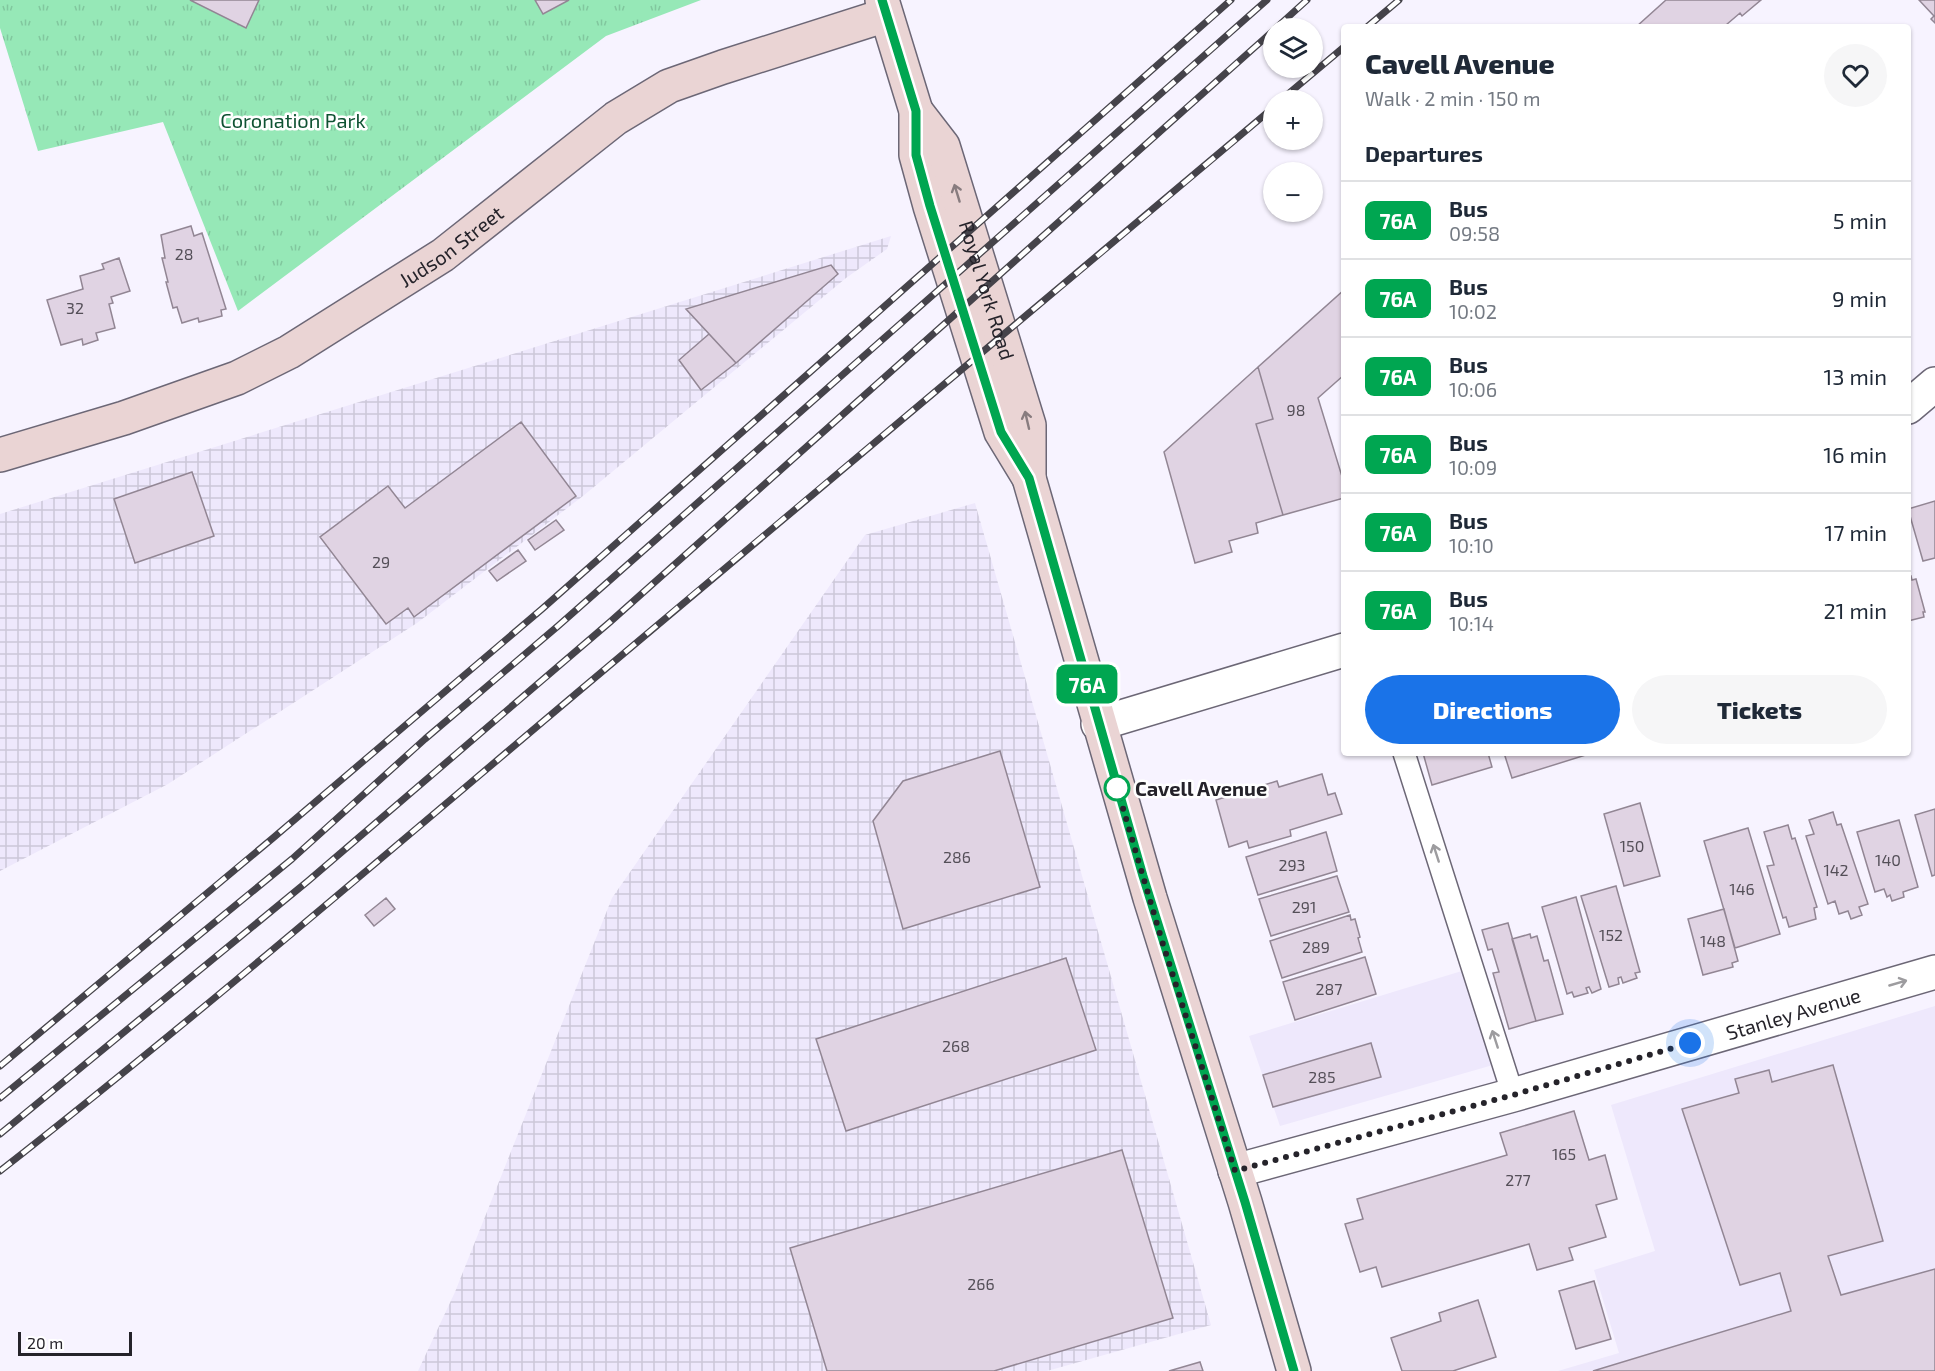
<!DOCTYPE html>
<html lang="en">
<head>
<meta charset="utf-8">
<style>
  body { margin:0; font-family:"Exo 2",sans-serif; background:#f6f6f7; color:#1f2937; height:100vh; display:flex; flex-direction:column; font-size:22px; white-space:nowrap }
  * { box-sizing:border-box; margin:0 }
  p { font-size:20px; color:#747a83 }
  .icon { flex:none; width:33px; height:33px; fill:none; stroke:currentColor; stroke-width:2; stroke-linecap:round; stroke-linejoin:round }
  .map { position:relative; flex:1; overflow:hidden }
  .panel { position:absolute; left:1341px; top:24px; width:570px; height:732px; display:flex; flex-direction:column; background:#fff; border-radius:6px; box-shadow:0 2px 4px #0004 }
  .panel>* { flex:none }
  .badge { padding:0 12px; border-radius:9px; font-size:21px; line-height:39px }
  .buttons { position:absolute; left:1263px; top:18px; display:grid; gap:12px }
  .buttons a { display:grid; place-items:center; width:60px; height:60px; border-radius:50%; background:#fff; box-shadow:0 2px 4px #0004; font-size:30px }
  .scale { position:absolute; left:18px; bottom:15px; width:114px; box-sizing:border-box; padding-left:6px; border:3px solid #25232a; border-top:0; font-size:16px; line-height:21px; white-space:nowrap; color:#25232a; -webkit-text-stroke:4px #fff; paint-order:stroke }
  .you { position:absolute; width:30px; height:30px; margin:-15px; border:4px solid #fff; border-radius:50%; background:#1a73e8; box-shadow:0 0 0 9px #1a73e833 }
  .map>.badge { position:absolute; translate:-50% -50%; box-shadow:0 0 0 3px #fff }
  h2 { padding:0 24px; font-size:22px; line-height:54px }
  .round { display:grid; place-items:center; flex:none; width:63px; height:63px; border-radius:32px; background:#f6f6f7 }
  .head { display:flex; align-items:center; justify-content:space-between; height:102px; padding:0 24px }
  h1 { font-size:28px; font-weight:800; line-height:45px }
  .primary-button { display:flex; gap:12px; margin-top:auto; padding:12px 24px }
  .primary-button a { flex:1; height:69px; border-radius:36px; background:#1a73e8; color:#fff; font-size:24px; font-weight:800; line-height:69px; text-align:center }
  .primary-button a+a { background:#f6f6f7; color:#1f2937 }
  ul { padding:0; list-style:none }
  li { display:flex; align-items:center; gap:18px; height:78px; padding:0 24px; border-top:2px solid #e0e1e3 }
  li div { flex:1 }
  li b { display:block; font-size:22px }
  li em { font-style:normal }
  li .badge { min-width:66px; font-weight:700; text-align:center }
  .map>svg:first-child { display:block }
</style>
</head>
<body>
<div class="map">
<svg width="1935" height="1371" viewBox="0 0 1935 1371">
  <defs>
    <pattern id="industrial-grid" width="8" height="8" patternUnits="userSpaceOnUse" patternTransform="scale(1.5)"><rect width="8" height="8" fill="#eee8fc"/><path d="M0 4h8M4 0v8" fill="none" stroke="#ccc7d8"/></pattern>
    <pattern id="park-tufts" width="24" height="20" patternUnits="userSpaceOnUse" patternTransform="scale(1.5)"><rect width="24" height="20" fill="#96e8b7"/><path d="M3 7l-1-3M5 7V3M7 7l1-3M15 17l-1-3M17 17v-4M19 17l1-3" fill="none" stroke="#81c79e"/></pattern>
  </defs>
  <rect width="100%" height="100%" fill="#f7f3ff"/>
  <path fill="#eee8fc" d="M1465,970l28,95 -213,61 -31,-90z
    M1935,1006v365h-377l61,-18 -25,-83 61,-19 -44,-146z"/>
  <path fill="url(#industrial-grid)" d="M891,236l-4,13 -41,29 -263,218 -166,127 -249,161 -168,87v-357z
    M975,503l236,822 -164,46h-629l37,-79 157,-394 253,-363z"/>
  <path fill="url(#park-tufts)" d="M0,0h701l-95,36 -368,275 -75,-189 -125,29 -38,-123z"/>
  <path fill="#e0d3e3" stroke="#928694" stroke-width="1.5" d="M190,0h69l-13,28z
    M535,0h34l-26,14z
    M1666,0h95l-19,16 -2,-3 -14,12 2,2h-92z
    M1919,0h16v23l-4,-4 3,-3z
    M191,226l3,10 8,-3 24,76 -5,1 1,6 -23,6 -1,-4 -16,5 -5,-16 -4,1 -7,-26h2l-6,-24h3l-4,-23z
    M119,258l11,33 -19,6 2,6 -4,1 6,24 -19,5 2,7 -15,5 -1,-6 -21,6 -14,-45 36,-11 -3,-13 24,-7 -2,-5z
    M831,265l7,9 -102,89 -50,-54z
    M1344,290v85l-26,23 26,85v15l-61,17 -27,-91 17,-5 -15,-52z
    M709,334l27,29 -35,27 -22,-30z
    M1258,367l15,52 -17,5 27,91 -27,8 2,10 -29,8 3,11 -37,11 -31,-111z
    M521,422l55,74 -162,121 -6,-9 -22,16 -66,-87 68,-51 17,22z
    M192,472l22,64 -79,27 -21,-64z
    M1935,501v57l-12,3 -15,-52z
    M556,520l8,10 -29,20 -7,-10z
    M518,550l8,11 -29,20 -8,-10z
    M1911,576l1,4 4,-1 9,33h-2l1,5 -16,4v-44z
    M1000,751l40,136 -137,42 -30,-108 30,-40z
    M1423,753h65l4,14 -60,18z
    M1504,753h85v1l-77,24z
    M1322,774l6,21 7,-2 7,21 -52,16 1,6 -42,12 -2,-7 -18,6 -13,-47 61,-19 2,6z
    M1640,803l20,73 -36,10 -20,-72z
    M1935,809v66l-3,1 -17,-61z
    M1833,812l4,13 4,-1 27,80 -9,3 3,8 -11,4 -3,-8 -9,3 -4,-13 -7,3 -22,-68 8,-2 -5,-14z
    M1899,820l19,67 -15,5 1,5 -12,4 -2,-6 -3,2 -3,-8 -9,3 -18,-60z
    M1788,825l4,14 3,-1 22,69 -3,1 2,11 -27,8 -3,-10 -3,1 -16,-52 7,-1 -10,-33z
    M1748,828l32,106 -45,14 -31,-107z
    M1326,832l11,39 -79,24 -12,-38z
    M1337,876l12,36 -78,24 -12,-37z
    M1616,886l24,86 -5,1 2,5 -14,5 -2,-6 -3,1 1,6 -10,3 -28,-91z
    M1576,897l25,92 -9,4 -3,-6 -3,1 2,5 -14,4 -2,-5 -5,2 -25,-87z
    M386,898l9,11 -21,17 -9,-11z
    M1724,909l14,52 -6,2 1,4 -30,8 -15,-56z
    M1350,915l1,5 4,-1 5,18 -2,1 4,14 -80,26 -12,-37z
    M1508,923l28,98 -27,8 -16,-56 6,-1 -7,-23 -4,1 -6,-20z
    M1530,934l1,4 6,-2 7,25 4,-1 15,54 -27,7 -24,-82z
    M1365,957l11,37 -81,26 -12,-38z
    M1066,958l30,92 -250,81 -30,-92z
    M1371,1043l10,34 -108,30 -10,-32z
    M1833,1065l50,176 -55,15 13,39 94,-26v102h-342l198,-60 -11,-38 -40,12 -58,-176 57,-16 -4,-14 34,-9 3,12z
    M1574,1111l15,49 16,-5 12,44 -21,6 10,32 -37,11 4,12 -36,10 -8,-26 -147,43 -6,-20 -16,5 -15,-48 18,-5 -6,-20 150,-44 -7,-22z
    M1122,1150l51,168 -179,53h-167l-37,-123z
    M1594,1281l17,58 -35,10 -17,-58z
    M1478,1300l18,57 -43,14h-51l-11,-33 50,-17 -2,-8z
    M1200,1362l3,9h-34z"/>
  <g fill="none" stroke-linecap="round" stroke-linejoin="round">
    <g stroke="#6c6776" stroke-width="24">
      <path id="lane" d="M1404,753l109,342"/>
    </g>
    <g stroke="#6c6776" stroke-width="36">
      <g id="street">
        <path d="M1908,407l27,-23"/>
        <path d="M1098,724l246,-74"/>
        <path id="s1" d="M1235,1171l278,-76 422,-123"/>
      </g>
    </g>
    <g stroke="#6c6776" stroke-width="36">
      <g id="secondary">
        <path d="M882,0l34,111v44l14,51 71,226 28,46 121,420 95,304 49,169"/>
        <path id="s2" d="M916,111l27,35 86,279v53"/>
        <path id="s3" d="M0,455l124,-37 113,-40 52,-26 154,-97 173,-137 53,-32 54,-19 163,-52"/>
      </g>
    </g>
    <use href="#lane" stroke="#fff" stroke-width="21"/>
    <use href="#street" stroke="#fff" stroke-width="33"/>
    <use href="#secondary" stroke="#ead4d4" stroke-width="33"/>
    <g stroke="#45434a" stroke-width="7">
      <path id="rail" d="M1367,27l32,-27
        M1276,28l31,-28
        M1281,100l63,-53
        M0,1066l273,-228 269,-229 689,-609
        M0,1098l292,-239 133,-120 133,-113 709,-626
        M0,1134l308,-253 302,-259 664,-592
        M0,1171c202,-158 395,-325 591,-490 227,-192 456,-382 683,-574"/>
    </g>
    <use href="#rail" stroke="#fff" stroke-width="4.5" stroke-dasharray="14" stroke-linecap="butt"/>
  </g>
  <defs><path id="oneway-shaft" d="M-6 0H5M1.5-3L5.5 0L1.5 3" fill="none" stroke-width="1.6" stroke-linecap="round" stroke-linejoin="round" transform="scale(1.5)"/></defs>
  <g stroke="#887c7f">
    <use href="#oneway-shaft" transform="translate(957 193) rotate(-107)"/>
    <use href="#oneway-shaft" transform="translate(1027 420) rotate(-103)"/>
  </g>
  <g stroke="#9d9c9f">
    <use href="#oneway-shaft" transform="translate(1436 853) rotate(-108)"/>
    <use href="#oneway-shaft" transform="translate(1898 983) rotate(-16)"/>
    <use href="#oneway-shaft" transform="translate(1495 1039) rotate(-108)"/>
  </g>
  <g fill="none" stroke-linecap="round" stroke-linejoin="round">
    <g stroke="#fff" stroke-width="14">
      <path id="line" d="M882,0l34,111v44l14,51 71,226 28,46 114,398 102,326 49,169"/>
    </g>
    <use href="#line" stroke="#00a651" stroke-width="9"/>
    <path stroke="#25232a" stroke-width="6" stroke-dasharray="0 10.8" d="M1117,788l45,153 73,230 278,-76 177,-52"/>
  </g>
  <circle fill="#fff" stroke="#00a651" stroke-width="3" cx="1117" cy="788" r="12"/>
  <g text-anchor="middle" dominant-baseline="central" stroke-width="5" stroke-linejoin="round" paint-order="stroke">
    <g font-size="16" fill="#544f58">
      <text x="184" y="253">28</text>
      <text x="75" y="307">32</text>
      <text x="1296" y="409">98</text>
      <text x="381" y="561">29</text>
      <text x="1632" y="845">150</text>
      <text x="957" y="856">286</text>
      <text x="1888" y="859">140</text>
      <text x="1292" y="864">293</text>
      <text x="1836" y="869">142</text>
      <text x="1742" y="888">146</text>
      <text x="1304" y="906">291</text>
      <text x="1611" y="934">152</text>
      <text x="1713" y="940">148</text>
      <text x="1316" y="946">289</text>
      <text x="1329" y="988">287</text>
      <text x="956" y="1045">268</text>
      <text x="1322" y="1076">285</text>
      <text x="1564" y="1153">165</text>
      <text x="1518" y="1179">277</text>
      <text x="981" y="1283">266</text>
    </g>
    <g font-size="20" fill="#0e5232" stroke="#fff">
      <text x="293" y="120">Coronation Park</text>
    </g>
    <g font-size="20" fill="#25232a" stroke="#fff">
      <text stroke="none"><textPath href="#s3" startOffset="501">Judson Street</textPath></text>
      <text stroke="none"><textPath href="#s2" startOffset="195">Royal York Road</textPath></text>
      <text stroke="none"><textPath href="#s1" startOffset="580">Stanley Avenue</textPath></text>
    </g>
    <g font-size="20" font-weight="bold" fill="#25232a" stroke="#fff" text-anchor="start">
      <text x="1135" y="788">Cavell Avenue</text>
    </g>
  </g>
</svg>
<div class="buttons">
<a><svg class="icon" aria-label="layers" viewBox="0 0 24 24"><path d="M12 4l9 5-9 5-9-5zM3 14l9 5 9-5"/></svg></a>
<a>+</a>
<a>−</a>
</div>
<div class="scale">20 m</div>
<div class="you" style="left:1690px;top:1043px"></div>
<b class="badge" style="left:1087px;top:684px;background:#00a651;color:#fff">76A</b>
<section class="panel">
<div class="head"><div><h1>Cavell Avenue</h1><p>Walk · 2 min · 150 m</p></div><a class="round"><svg class="icon" aria-label="heart" viewBox="0 0 24 24"><path d="M12 20l-8-8c-3-5 5-10 8-4 3-6 11-1 8 4z"/></svg></a></div>
<h2>Departures</h2>
<ul>
<li><span class="badge" style="background:#00a651;color:#fff">76A</span><div><b>Bus</b><p>09:58</p></div><em>5 min</em></li>
<li><span class="badge" style="background:#00a651;color:#fff">76A</span><div><b>Bus</b><p>10:02</p></div><em>9 min</em></li>
<li><span class="badge" style="background:#00a651;color:#fff">76A</span><div><b>Bus</b><p>10:06</p></div><em>13 min</em></li>
<li><span class="badge" style="background:#00a651;color:#fff">76A</span><div><b>Bus</b><p>10:09</p></div><em>16 min</em></li>
<li><span class="badge" style="background:#00a651;color:#fff">76A</span><div><b>Bus</b><p>10:10</p></div><em>17 min</em></li>
<li><span class="badge" style="background:#00a651;color:#fff">76A</span><div><b>Bus</b><p>10:14</p></div><em>21 min</em></li>
</ul>
<div class="primary-button"><a>Directions</a><a>Tickets</a></div>
</section>
</div>
</body>
</html>
